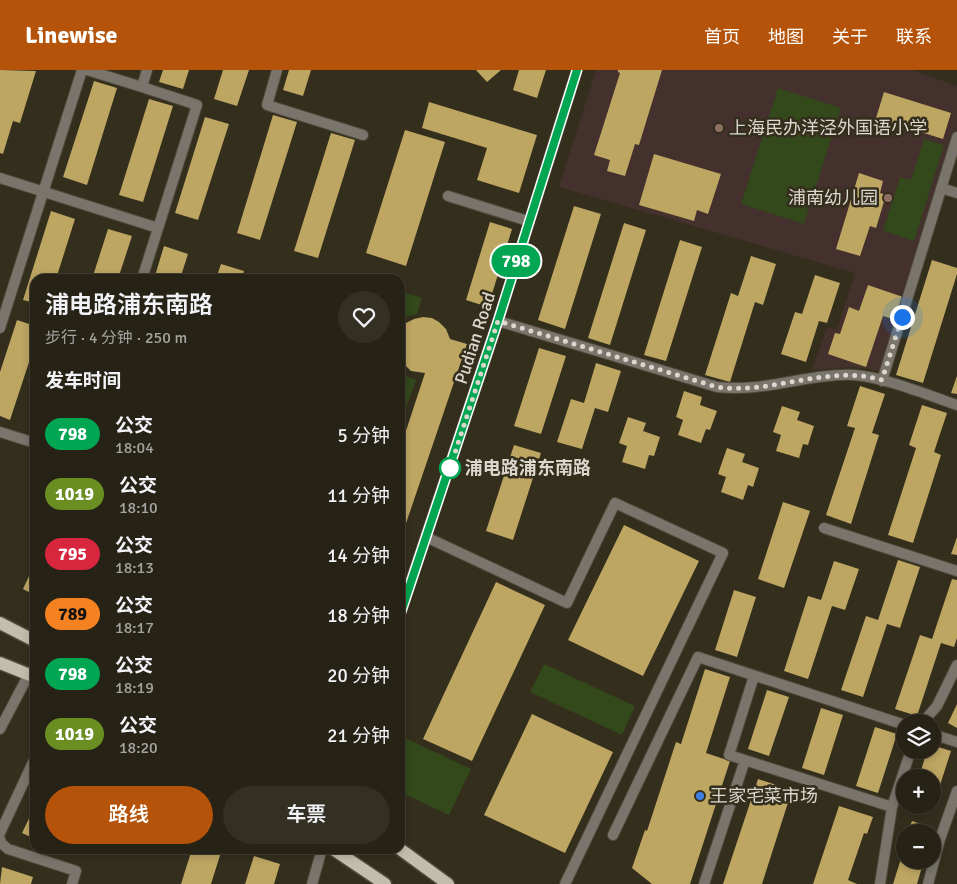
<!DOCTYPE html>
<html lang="zh">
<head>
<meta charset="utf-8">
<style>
  body { margin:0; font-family:Signika,"Noto Sans SC",sans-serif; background:#332f23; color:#f1f3f6; height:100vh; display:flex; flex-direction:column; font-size:19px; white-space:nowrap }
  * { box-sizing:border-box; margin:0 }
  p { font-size:16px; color:#a4a4a1 }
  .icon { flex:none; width:28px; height:28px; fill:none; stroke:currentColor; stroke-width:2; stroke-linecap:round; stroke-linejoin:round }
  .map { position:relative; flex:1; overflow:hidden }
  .details { position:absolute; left:30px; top:204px; width:375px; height:580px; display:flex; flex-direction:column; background:#272216; border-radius:15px; box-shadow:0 2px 8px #0003,0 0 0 1px #433f35 }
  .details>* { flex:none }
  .badge { padding:0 10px; border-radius:16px; font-size:18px; line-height:32px }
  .controls { position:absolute; left:896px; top:644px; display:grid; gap:10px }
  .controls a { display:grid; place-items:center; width:45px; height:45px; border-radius:50%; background:#272216; box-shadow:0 2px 8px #0003,0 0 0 1px #433f35; font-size:25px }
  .you { position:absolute; width:25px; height:25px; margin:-12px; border:4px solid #fff; border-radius:50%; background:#1a73e8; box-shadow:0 0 0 8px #1a73e833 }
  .map>.badge { position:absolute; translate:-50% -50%; box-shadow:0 0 0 2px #fff }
  h2 { padding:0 15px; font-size:19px; line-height:45px }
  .round { display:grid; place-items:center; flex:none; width:52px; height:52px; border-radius:26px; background:#332f23 }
  .headline { display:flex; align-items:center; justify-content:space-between; height:85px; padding:0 15px }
  h1 { font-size:24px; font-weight:600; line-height:38px }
  .action { display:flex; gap:10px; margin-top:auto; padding:10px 15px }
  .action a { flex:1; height:58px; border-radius:30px; background:#b45309; color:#fff; font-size:20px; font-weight:600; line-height:58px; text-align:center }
  .action a+a { background:#332f23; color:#f1f3f6 }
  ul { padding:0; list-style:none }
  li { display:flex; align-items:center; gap:15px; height:60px; padding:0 15px }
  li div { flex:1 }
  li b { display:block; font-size:19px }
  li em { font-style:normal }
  li .badge { min-width:55px; font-weight:700; text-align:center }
  header { display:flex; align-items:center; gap:30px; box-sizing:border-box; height:70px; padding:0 25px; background:#b45309; color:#fff }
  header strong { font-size:24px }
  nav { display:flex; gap:28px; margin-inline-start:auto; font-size:18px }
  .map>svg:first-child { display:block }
</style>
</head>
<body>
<header>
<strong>Linewise</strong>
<nav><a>首页</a><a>地图</a><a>关于</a><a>联系</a></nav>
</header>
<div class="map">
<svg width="957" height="814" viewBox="0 0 957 814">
  <rect width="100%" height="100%" fill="#342e1d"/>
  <path fill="#44302c" d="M596,0h316l45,16v49l-72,237 -30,-5 -43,3 15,-43 10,3 18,-57 -296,-86z"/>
  <path fill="#33481b" d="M778,18l63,20 -37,116 -63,-20z
    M924,69l20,6 -30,96 -31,-10 17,-54 11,3z
    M400,221l22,7 -5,16 -9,2 -7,6z
    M400,304l16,6 -16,45z
    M544,594l91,42 -13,29 -92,-43z
    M403,667l68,32 -22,46 -47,-22 -2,-3v-44z"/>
  <path fill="#bda562" d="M0,0l36,1 -16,52 -7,-2 -10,33 -3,-1z
    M163,0h26l-6,19 -24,-7z
    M223,0h26l-12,36 -23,-7z
    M289,0h22l-8,26 -20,-6z
    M476,0h25l-14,12z
    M519,0h27l-9,28 -24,-8z
    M618,0h44l-23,75 -4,-1 -10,32 -18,-5 3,-11 -16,-5 26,-82 -2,-1z
    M94,11l23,7 -30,97 -24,-8z
    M884,22l67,21 -8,26 -67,-21z
    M149,29l24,7 -30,96 -24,-7z
    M429,32l108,33 -18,58 -42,-13 10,-32 -65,-20z
    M273,45l24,7 -37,118 -23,-7z
    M205,47l24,7 -31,96 -23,-7z
    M405,60l40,12 -39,124 -40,-13z
    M331,63l24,7 -37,118 -24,-7z
    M654,84l67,20 -13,40 -11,-4 -3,11 -55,-16z
    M859,103l24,8 -3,12 6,2 -10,33 -6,-2 -10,30 -24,-7z
    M574,136l27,8 -36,115 -27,-9z
    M51,141l24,8 -19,60h-21v24l-12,-3z
    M490,152l22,7 -24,78 -22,-7z
    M624,153l22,7 -36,115 -22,-7z
    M108,159l24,7 -14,43h-26z
    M680,170l22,7 -36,114 -22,-6z
    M164,176l24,8 -8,25h-26z
    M751,186l25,8 -13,41 -8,-3 -25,80 -25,-7 26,-82 7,3z
    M932,190l25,8v6l-34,109 -27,-8z
    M221,194l23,7 -2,8h-26z
    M815,205l25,8 -13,40 -8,-2 -13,41 -25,-8 14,-42 7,2z
    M868,215l35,12 -7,23 -13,-4 -17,51 -38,-13 7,-21 5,1 9,-27 10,4z
    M423,247l9,1 7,4 7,7 4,10 17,5 -67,197v-92l25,-76 -14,-2 -11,-11v-30l6,-7 8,-4z
    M17,250l18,6v18l-25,76 -10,-4v-44z
    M539,278l27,8 -25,78 -27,-8z
    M596,293l25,8 -13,41 -13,-4 -13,41 -25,-7 14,-43 13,4z
    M957,306v18l-6,-1z
    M860,316l25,8 -13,39 7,2 -28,89 -25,-9 29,-87 -8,-2z
    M684,321l18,6 -2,8 17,6 -7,19 -4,-1 -5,14 -23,-8 5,-15 -7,-3z
    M922,335l25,8 -13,39 7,3 -28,88 -25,-8 28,-87 -7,-3z
    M782,336l18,6 -3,8 17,6 -6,19 -5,-1 -4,14 -23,-7 5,-16 -8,-3z
    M628,347l18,6 -3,8 17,6 -6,19 -5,-1 -4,14 -23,-7 5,-16 -8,-3z
    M514,375l27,8 -28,87 -27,-9z
    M727,378l18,6 -3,8 17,6 -6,19 -5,-2 -5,15 -22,-8 5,-15 -8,-3z
    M783,432l27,9 -26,77 -26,-9z
    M624,455l75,36 -56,115 -75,-36z
    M957,467v18l-6,-1z
    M898,490l22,7 -20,61 -13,-4 -24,73 -22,-7 25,-74 12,4z
    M834,491l25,8 -14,41 -13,-4 -24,73 -24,-8 24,-75 13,4z
    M35,493v32l-12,-6z
    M952,509l5,1v58l-3,9 -13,-4 -24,73 -22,-7 25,-74 12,4z
    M496,512l49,23 -73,156 -49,-22z
    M734,520l22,7 -19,60 -22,-7z
    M705,599l25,8 -24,76 24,8 -40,123h-38l-20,-16 13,-38 2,1 29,-89 5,2z
    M767,620l22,7 -20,59 -21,-7z
    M957,634v24l-9,-5z
    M821,638l22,7 -19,60 -22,-7z
    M532,644l81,38 -48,101 -81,-38z
    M875,657l22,7 -19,59 -22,-7z
    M932,675l19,6 -19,59 -14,-5h14v-27h-13l8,-28h5z
    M758,709l34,11 -30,94h-39z
    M35,736v33l-13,-6z
    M839,736l34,11 -6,17 -3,-1 -16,47 9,4h-44z
    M912,751l21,7 -1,4h-24z
    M905,776v14h19l-7,24h-24z
    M192,779h30l-11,35h-30z
    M254,786l26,8 -6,20h-29z
    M2,797l31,10 -2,7h-31z"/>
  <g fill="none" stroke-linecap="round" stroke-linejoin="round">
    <g stroke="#4f4939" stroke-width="12">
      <path id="service" d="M87,0l55,17 5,-17
        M277,0l-10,35 96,30
        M0,108l158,50
        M941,118l16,5
        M448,126l80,25
        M142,209l55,-174 -55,-18
        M498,251l219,66c47,6 91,-14 137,-12 30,2 74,20 103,30
        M0,258l82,-258
        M882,311l75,-244
        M0,362l35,11
        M824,458l133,43
        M426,467l141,66 48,-100 108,50 -158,331
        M754,606l-25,79 163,52
        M923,652l14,-16 20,-41
        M0,659l29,-55
        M932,664l25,8
        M0,763l35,-75
        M613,765l85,-178 207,68
        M0,769l1,4 7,6 68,22 -4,13
        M704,814l41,-124
        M880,814l12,-77 19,-57"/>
    </g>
    <g stroke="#4f4939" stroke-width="12">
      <path id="minor" d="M928,814l12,-45 17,-48"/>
    </g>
    <g stroke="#4f4939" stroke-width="12">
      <path id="tertiary" d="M400,544l98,-293 79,-251
        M312,814l10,-35"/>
    </g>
    <g stroke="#4f4939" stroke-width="15">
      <path id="primary" d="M0,553l35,18
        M0,593l35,14
        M333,779l52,35
        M400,779l48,35"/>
    </g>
    <use href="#service" stroke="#79756d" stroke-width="10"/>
    <use href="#minor" stroke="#79756d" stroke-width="10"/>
    <use href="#tertiary" stroke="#79756d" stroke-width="10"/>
    <use href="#primary" stroke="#c3bdac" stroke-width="12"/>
  </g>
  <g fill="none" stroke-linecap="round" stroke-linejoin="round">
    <g stroke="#fff" stroke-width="11">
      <path id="line" d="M400,545l98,-294 79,-251"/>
    </g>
    <use href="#line" stroke="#00a651" stroke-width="8"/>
    <path stroke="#dbd7cd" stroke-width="5" stroke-dasharray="0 9" d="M450,398l48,-147 219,66c55,8 110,-23 165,-7l20,-63"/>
  </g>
  <g fill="#8d6e63" stroke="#342e1d" stroke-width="2">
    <circle cx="719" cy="58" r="5"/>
    <circle cx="888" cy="128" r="5"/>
  </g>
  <circle fill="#fff" stroke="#00a651" stroke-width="2.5" cx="450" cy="398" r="10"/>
  <circle fill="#3f7fe0" stroke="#342e1d" stroke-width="2" cx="700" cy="726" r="5"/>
  <g text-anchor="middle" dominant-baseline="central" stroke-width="5" stroke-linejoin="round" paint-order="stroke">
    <g font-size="18" fill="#dbd7cd" stroke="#342e1d" text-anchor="start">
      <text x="729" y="58">上海民办洋泾外国语小学</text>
      <text x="878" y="128" text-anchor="end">浦南幼儿园</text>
      <text x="710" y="726">王家宅菜市场</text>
    </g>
    <g font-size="18" fill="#dbd7cd" stroke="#342e1d">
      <text transform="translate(475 268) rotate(-72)">Pudian Road</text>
    </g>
    <g font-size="18" font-weight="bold" fill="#dbd7cd" stroke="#342e1d" text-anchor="start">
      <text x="465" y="398">浦电路浦东南路</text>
    </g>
  </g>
</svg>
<div class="controls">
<a><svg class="icon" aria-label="layers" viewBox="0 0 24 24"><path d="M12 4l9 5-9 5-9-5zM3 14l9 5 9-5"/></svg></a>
<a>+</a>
<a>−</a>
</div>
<div class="you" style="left:902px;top:247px"></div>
<b class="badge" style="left:516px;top:191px;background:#00a651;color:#fff">798</b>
<section class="details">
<div class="headline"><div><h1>浦电路浦东南路</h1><p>步行 · 4 分钟 · 250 m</p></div><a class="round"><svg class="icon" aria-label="heart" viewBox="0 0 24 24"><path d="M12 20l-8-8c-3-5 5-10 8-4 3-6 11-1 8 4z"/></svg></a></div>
<h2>发车时间</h2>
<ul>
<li><span class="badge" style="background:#00a651;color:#fff">798</span><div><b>公交</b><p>18:04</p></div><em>5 分钟</em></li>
<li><span class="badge" style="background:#6b8e23;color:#fff">1019</span><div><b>公交</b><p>18:10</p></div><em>11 分钟</em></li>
<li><span class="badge" style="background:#d7263d;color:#fff">795</span><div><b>公交</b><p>18:13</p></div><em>14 分钟</em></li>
<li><span class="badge" style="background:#f58220;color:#111">789</span><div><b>公交</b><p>18:17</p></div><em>18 分钟</em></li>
<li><span class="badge" style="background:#00a651;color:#fff">798</span><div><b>公交</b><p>18:19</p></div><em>20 分钟</em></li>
<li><span class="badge" style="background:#6b8e23;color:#fff">1019</span><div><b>公交</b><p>18:20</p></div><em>21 分钟</em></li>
</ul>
<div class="action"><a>路线</a><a>车票</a></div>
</section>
</div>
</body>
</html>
